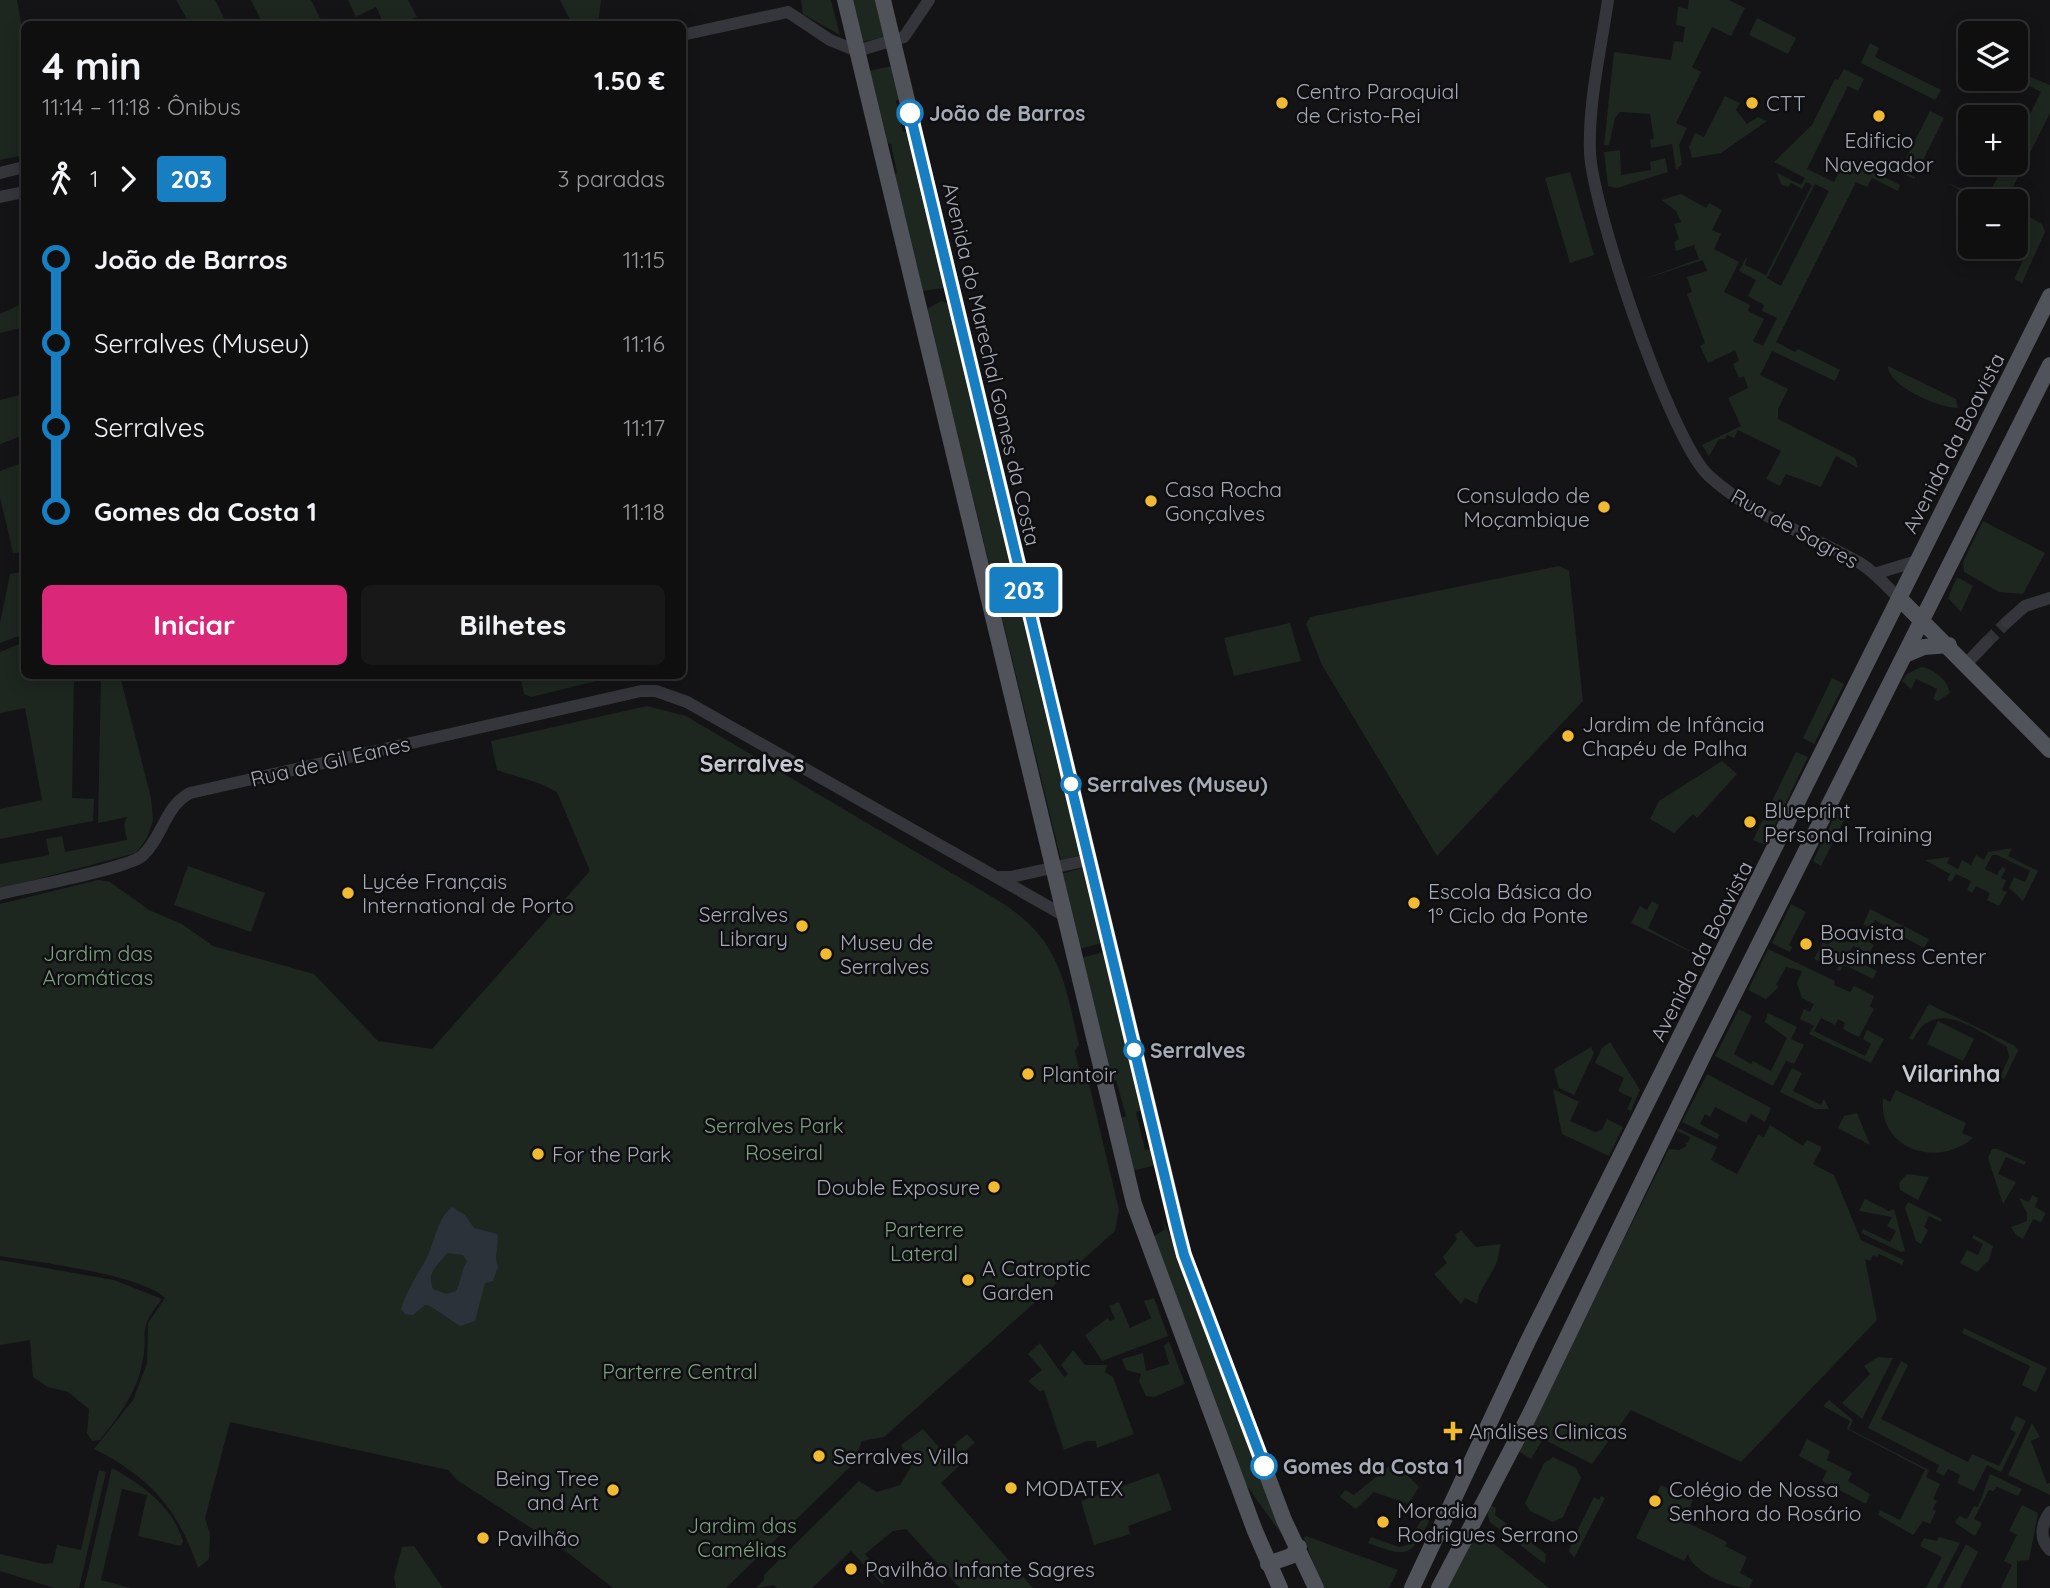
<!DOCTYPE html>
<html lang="pt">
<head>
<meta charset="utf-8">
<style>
  body { margin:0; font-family:Quicksand,sans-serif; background:#181819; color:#f1f3f6; height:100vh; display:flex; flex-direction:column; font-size:26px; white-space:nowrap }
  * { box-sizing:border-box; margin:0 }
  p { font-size:23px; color:#9b9c9f }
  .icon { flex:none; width:38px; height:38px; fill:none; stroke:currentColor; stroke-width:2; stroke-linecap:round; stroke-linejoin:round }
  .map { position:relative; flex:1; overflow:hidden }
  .sheet { position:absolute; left:21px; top:21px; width:665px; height:658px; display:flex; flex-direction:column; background:#0f0f10; border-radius:10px; box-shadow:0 4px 18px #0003,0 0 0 2px #2f2f30 }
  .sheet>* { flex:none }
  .badge { padding:0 14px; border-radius:5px; font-size:24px; line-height:46px }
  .tools { position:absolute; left:1958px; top:21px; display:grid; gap:14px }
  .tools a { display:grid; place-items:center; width:70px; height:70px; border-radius:10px; background:#0f0f10; box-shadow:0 4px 18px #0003,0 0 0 2px #2f2f30; font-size:35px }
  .map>.badge { position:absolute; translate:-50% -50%; box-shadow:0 0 0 4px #fff }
  .legs { display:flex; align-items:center; gap:10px; height:77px; padding:0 21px; font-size:23px }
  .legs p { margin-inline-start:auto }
  .headline { display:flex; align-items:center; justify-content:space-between; height:119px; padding:0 21px }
  h1 { font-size:38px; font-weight:700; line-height:52px }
  .action { display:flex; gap:14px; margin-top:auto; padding:14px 21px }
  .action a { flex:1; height:80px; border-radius:10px; background:#db2777; color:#fff; font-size:28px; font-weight:700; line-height:80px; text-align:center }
  .action a+a { background:#181819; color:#f1f3f6 }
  ul { padding:0 21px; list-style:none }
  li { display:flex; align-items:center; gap:24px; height:84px; font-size:26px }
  li i { display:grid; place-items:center; width:10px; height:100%; margin:0 9px; background:currentColor }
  li i::after { content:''; width:18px; height:18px; margin:-9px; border:5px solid; border-radius:50%; background:#0f0f10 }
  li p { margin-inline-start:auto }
  li:first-child i { background:linear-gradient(#0000 50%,currentColor 0) }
  li:last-child i { background:linear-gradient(currentColor 50%,#0000 0) }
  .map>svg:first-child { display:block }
</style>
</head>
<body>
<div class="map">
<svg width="2050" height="1588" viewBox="0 0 2050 1588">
  <rect width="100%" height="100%" fill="#141416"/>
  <path fill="#1e2620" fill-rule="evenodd" d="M0,0h17l7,39v116l-24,5z
    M176,0h39l12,24h-37z
    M251,0h60l10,20 -9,4h-49z
    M348,0h60l9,17 -21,7 -3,-4 -9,4 -8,-17 -20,10z
    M560,0h41l-3,23 -26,1z
    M801,0h30l9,35 -37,-21z
    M851,0h25l9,37 -24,5z
    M1689,0h40l16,8 -14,28 -19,-9 -20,40 9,5 -25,51 11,5 -8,17 3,19 -6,6 -4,-26 -21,4 -1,-8 4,-1 -4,-25 -30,-2 -5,6 -6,27h-5l10,-93 57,8 3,-19 9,1 2,-15 -9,-2 2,-18 10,2z
    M1757,18l39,20 -8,16 -39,-19z
    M1870,43l9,5 -4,9 66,33 -6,10 -74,-37z
    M892,66l8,33 -4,2 7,31 5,-1 36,157 -21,3 -30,-116 4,-2 -6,-29 -6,-1 -17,-72z
    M1844,69l20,10 -6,12 -10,-5 -41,83 27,13 12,-24 33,17 7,-13 29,15 -1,2 -27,-13 -5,10 18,9 -2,6 -26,-13 -5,9 -11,-5 -80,160 19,10 3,-3 42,21 -5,11 -63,-30 -12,24 28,14 -10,20v10l77,39 3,10 -22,-12 -15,31 -35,-13 -6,12 -14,-7 15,-28 -43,-21 -4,8 -7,-3 -2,4h-6l-10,17 -7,-11 39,-19 -13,-28 20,-10 -4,-12 -5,2 -6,-14 6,-3 -4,-11 -27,13 -8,-17 5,-3 -18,-49 5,-2 -5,-15 20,-6 -4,-11 -65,21 61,-22 -5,-14 -18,6 -2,-9 5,-3 -5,-15 7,-2 -5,-11 -14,-11 19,-6 25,14 3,-5 13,7 -10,20 9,4 -7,15 25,13 -15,30 26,13 -2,6 16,8 -11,22 10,5 14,-28 -15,-7 2,-6 -16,-9 8,-16 -17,-9 8,-15 -2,9 21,10 46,-90 -6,-3 -4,7 -11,-6 -3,4 -7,-3 -4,-11 24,12 4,-7 -31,-16 38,-37 23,-46 3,1zM1815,184l14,7 -48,95 -14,-8z
    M2016,71l34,14v28l-43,86 5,2h-32l-33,-18 39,15 20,-35h10v-21l25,-50 -25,-13z
    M1725,96l15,7 -4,7 11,14 11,-7 9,4 -46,32 -29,5 -3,-11 6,-14 9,4z
    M1930,111l14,7 -24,48 -15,-6z
    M1620,150l1,25 30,-5 -1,-8 15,-4 3,14 -51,16 -9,-2 -4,-34z
    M1570,172l24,83 -24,8 -25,-85z
    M2027,216l15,8 3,8 -23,51 -8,-4 13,-27 -3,-2 1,-5 -9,-7z
    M941,301l8,3 131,551 -19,5 -134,-551z
    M24,303v24l-24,6v-19z
    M1888,366l68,33 2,9c-19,0 -70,-22 -70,-42z
    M24,394v41l-24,9v-44z
    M24,462v100l-2,-10 -9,1 -13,-56v-26z
    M1983,521l62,32 -22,41 -24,-2 -35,-20 -1,-10z
    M1559,566l10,5 14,130 -146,155 -115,-191 -16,-41 4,-7z
    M24,571v63l-24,9v-20l10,-49z
    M1957,577l16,9 -12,26 -13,-14z
    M1290,623l11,38 -67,15 -10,-38z
    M24,642v34h50l-2,122 22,1 -1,22 -93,18v-30l42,-9 -17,-92 -25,5v-61z
    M1921,667c13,2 27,13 29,26l-12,8 -5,-2 4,-10 -21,-10 -5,10 -9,-8 5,-7z
    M101,676h19l31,122 2,23 -6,17 -11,15 -136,36v-25l49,-9 -3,-16 16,-3 3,16 62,-12 -3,-16 3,-7 -29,6z
    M520,676h97l-86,21 -7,-3z
    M1832,678l12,6 -30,60 -11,-6z
    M647,706l39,10 313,185c61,38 65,78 80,144l-4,6 4,17 5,1 3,6 32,135 -4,21 -231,206 -22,4 -9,23 -127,124h-113l-54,-42 -102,-66 -9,-10 -218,-48 -25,96 5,16 -1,25 -11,9c-20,-59 -48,-91 -104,-119l39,-49 14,-37 1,-40 17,-25c-25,-24 -128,-36 -165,-42v-352l98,-24 12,2 39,28 33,14 31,22 101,28 64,67 54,8 158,-178 -33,-79 -16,-8 -44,-14 -6,-29z
    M1796,752l12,5 -43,88 -12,-5z
    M1722,761l15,13 -40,44 -4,-4 -19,19 -24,-14 9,-18z
    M1836,813l9,5 -24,48 -8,-5z
    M2012,848l-4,8 30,15 -15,30 -14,-13 5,-11 11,5 5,-11 -33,-16h-5l-7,14 12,6 5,-8 4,2 -5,9 5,2 -4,10 5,2 -8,14 -12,-6 3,-7 -14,-7 -4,7 -5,-3 4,-9 -15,-7 -5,8 -4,-2 3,-6 -25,-14 25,-3 -3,6 11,6 4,-9 9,5 5,-10 8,5 4,-8z
    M188,866l77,27 -14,39 -77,-27z
    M1082,868l20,75 -23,6 -18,-75z
    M1652,901l7,4 -11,23 59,32 -76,-37 9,-17 7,4z
    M1791,904l15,8 -17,33 3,2 -2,5 -18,-9z
    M1870,909l59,30 -5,9 -28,-15 -2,5 -6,-3 3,-6 -16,-9 -4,7 -8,-2z
    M1832,936l14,7 4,-7 6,3 2,-3 16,9 -5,9 -16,-8 -5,11 29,14 -4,8 -26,-13h-4l-3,5 -3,-1 3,-8 -13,-7 -4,8 -9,-4 9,-17 5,3z
    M1768,949l67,32 -1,4 16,7 4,-6 20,10 -4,10 4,3 -15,28 -16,-8 2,-6 -7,-4 -3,6 -14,-7 -7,13 51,25 6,-12 -8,-5 4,-9 17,9 -13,24 -62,-29 5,-8 -14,-7 4,-10 6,3 4,-8 -12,-6 -5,-15 5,-12 -16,-4 -10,18 3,2 -13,12 -18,-9z
    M1104,952l38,158 -6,2 9,38 7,-2 4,17 -24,6 -13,-52 7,-3 -10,-36 -6,1 -29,-123z
    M1929,1004l86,42 3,5 -14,28 -4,-2 9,-20 -2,-10c-30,-17 -73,-51 -94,-7l-4,-2z
    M1739,1009l13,7 -18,38 17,10 2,-3 18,10 16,-33 -22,-16 3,-9 29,14 -6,12 13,6 -10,19 -8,-3 -13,25 -58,-30z
    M1938,1021l36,18 -11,22 -36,-17z
    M1610,1042l30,48 -9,21 -4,-2 5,-11 -14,-7 6,-13 -29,-15 7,-15z
    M1591,1047l3,6 -20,42 -15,-7 -5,-19z
    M1792,1068l10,5 -9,18 28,14 3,-6 5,10h-14l-35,-17z
    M1707,1074l64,34 -6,14 -14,-8 -5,9 -31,-16 -5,10 -5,-3 -5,10 20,11 -3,4 -35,-17z
    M1553,1089l26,13 -9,19 25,11 7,-2 5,-11 16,8 -14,29 -47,-22z
    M1896,1090l70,33 -4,10 11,5c-35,30 -95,13 -90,-40l7,4z
    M1857,1113l13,32 -32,-17 6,-12z
    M1770,1125l33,21 4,-6 15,7 -9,17 21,11 27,65 43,20 -2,5 -23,-11 -2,3 -4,-2 -3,6 -5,-2 12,61 -136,142 -110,-52 -39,54 -49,-25 -12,20 -13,-8 151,-302 10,1 8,-4 -2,-4 3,1 2,-6 -13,-6 1,-3 39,19 -6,13 26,14 21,-39 6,2z
    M1992,1149h6l28,13 -2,3 -18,-8 -8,17 18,8 -13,22 -15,-46z
    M1907,1174l22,3 -11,23 -18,-10 -1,-7z
    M2032,1195l6,3 -3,9 11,6 -5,9 -8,-3 -10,20 -7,-4 -5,-8 16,-6v-8l-8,-15 10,4z
    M1865,1199l24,12 5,-2 11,42 -4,1 -40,-19 2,-4 27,13 6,-11 -9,-5 5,-9 -33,-6z
    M1908,1202l34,17 -1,3 -12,-6 -5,11 4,3 -7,14 -5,-3 -11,-33z
    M1162,1219l15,32 105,284 -38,-53 -91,-245 12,-8z
    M1461,1230l15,17 25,-3c-3,7 -2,16 -6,22 -6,13 -16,24 -18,38l-12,-6 -4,6 -27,-30 13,-11 -4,-6 14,-18 -2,-4z
    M1974,1235l19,11 -4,14 -12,12 -17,-9 7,-13 11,5 5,-11 -11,-6z
    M0,1260l114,20 48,19c-27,34 -12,30 -20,65 -6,30 -24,53 -42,76l-8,1 -5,-8 2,-24 -21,-17 -20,-5 -15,-10 -3,-37 -30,5z
    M1154,1298l14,38 -66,25 -17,-26 23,-17 2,3 5,-2 -6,-13 10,-4 11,26 21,-10 -7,-17z
    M1964,1328l83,40 -11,24 -14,-7 8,-19 -68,-33z
    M1169,1341l16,43 -31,13 -8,-1 -7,-15 2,-7 -15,-4 -4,-11 21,-6 3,18 23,-7 -5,-18z
    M1040,1343l24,34 4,-3 -7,-9 12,-15 12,15h22l-2,7 8,5 21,57 -37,14 -1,-7h-9l-23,9 -20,-60 -5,1 -11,-10 14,-11 -14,-16z
    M1878,1357l15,1 -31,61 -20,-16 28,-29 -6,-8z
    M1901,1361l7,4 -27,54 87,43 4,-8 27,12 17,-33 -6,-4 6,-13 10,5 -25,51 -14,-7 -13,26 -17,-8 3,-8 -12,-6 -4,7 -8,-4 3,-7 -71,-37z
    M1829,1400l24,20 -4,9 80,41 -3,7 14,7 -7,15 4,2 -4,8 3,2 -6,13 -7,-3 -10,14 -35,-20 2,-5 20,10 25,-50 -78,-41 3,-8 -27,-15z
    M2032,1423l8,14 -9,4 16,43 3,-1v12l-42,-20z
    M923,1429l21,24 23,-19 8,9 -18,14 5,6 -21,20 92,105h-73l-54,-59 -13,2 -28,23 19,22 -1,9 -32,-34 -39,37h-35l-3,-3 -18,3 8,-8v-5l95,-94 18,11 23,-7 11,-18 -10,-22z
    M1807,1439l23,12 -3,9 25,13 -4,8 22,13 -4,10 -44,-23 5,-10 -28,-15z
    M1553,1457l23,11 5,10 -18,39 -10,5 -23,-11 -5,-8 19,-40z
    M1394,1462l25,25 -11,17 -34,-12 -18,17 -16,-12 5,-7 9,5z
    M112,1468c31,17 60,38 71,73l-2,5 -43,-10 9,-41 -25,-6 -21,91 30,8h-47z
    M99,1470l7,2 -27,116h-25l-54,-17v-17l44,10 9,-1 4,-18 24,5z
    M1159,1473l13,37 -44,16 2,8 -36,11 -13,-44z
    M1990,1474l32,15 -4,7 -21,-9 -4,4 -4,-1 -15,29 8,4 -7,13 -20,-13 4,-7 8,3 7,-13 4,1z
    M1661,1485l32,15 -9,21 43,21 -2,4 22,11 -7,16 13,7 -4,8c-18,0 -57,-16 -61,-34l-4,7 -48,-23z
    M1601,1496l4,2 -31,60 -5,-7 2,-7 23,-47 5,3z
    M1490,1505l6,3 -1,7 51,39 -1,10 -55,-42 -3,-10z
    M2022,1505l16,8 -9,47 -12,1v27h-16l11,-23 -8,-4 13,-26 -8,-4z
    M1423,1516l7,3c-18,38 -23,39 -62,24l3,-6 28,10 9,-2z
    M1480,1535l4,1 65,52h-101l24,-47z
    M1306,1536l92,34 -9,18h-67l-18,-50z
    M1939,1537l21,6 -23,45h-11l16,-31 -22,-11 4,-8 13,3z
    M1966,1544l12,8 -18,36h-17z
    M414,1546l29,42h-47l-2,-11 8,-30z"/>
  <path fill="#2b323a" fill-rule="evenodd" d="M452,1207l13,8 9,13 23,6c3,11 -4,21 1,33l-5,14 -8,2 -10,38 -15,5 -30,-20 -5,-1 -12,10 -8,-1 -4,-5c6,-21 18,-35 27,-54 8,-17 9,-36 24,-48zM447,1253l16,2 4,6c-7,11 -5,20 -11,30l-10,3 -13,-5c-7,-18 5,-23 14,-36z"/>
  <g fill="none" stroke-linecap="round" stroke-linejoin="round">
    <path stroke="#313236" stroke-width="12" stroke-dasharray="12 6" stroke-linecap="butt" d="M1987,642l20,-20"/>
    <path stroke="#35363b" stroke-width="12" d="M1608,0c-7,49 -20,103 -18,153 3,56 80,287 119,323 44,40 100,58 151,87 15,9 27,24 40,36
      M788,12l42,28 27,11 47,-14 25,-37
      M682,35l106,-23
      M0,173l24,-6
      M0,197l24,-5
      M1874,574l43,-13
      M2007,622l18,-16 25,-8
      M1966,664l21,-22
      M1000,877h11l77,-17
      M0,894c24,-6 129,-26 142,-38 21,-19 22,-49 48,-63l451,-102h15l31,11 378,214
      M2050,1512c-9,12 -11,27 0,38"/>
    <path stroke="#51535a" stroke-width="16" d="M845,0l289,1204 121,327 25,57
      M883,0l301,1255 100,265 32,68
      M1900,599l150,151
      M1905,655l19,-8 25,-2
      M1268,1564l23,-8 8,-9
      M1412,1588l115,-245 523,-1047
      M1439,1588l90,-172 173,-358 348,-693"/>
  </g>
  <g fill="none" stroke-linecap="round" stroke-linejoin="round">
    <g stroke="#fff" stroke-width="16">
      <path id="line-1" d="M910,113l267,1115 7,27 80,211"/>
    </g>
    <use href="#line-1" stroke="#187ec2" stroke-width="10"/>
  </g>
  <g fill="#f0ba33" stroke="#0f0f11" stroke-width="2.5">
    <circle cx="1282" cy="103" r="7"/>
    <circle cx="1752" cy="103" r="7"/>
    <circle cx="1879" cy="116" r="7"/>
    <circle cx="1151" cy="501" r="7"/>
    <circle cx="1604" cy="507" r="7"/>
    <circle cx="1568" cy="736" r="7"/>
    <circle cx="1750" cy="822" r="7"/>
    <circle cx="348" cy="893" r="7"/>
    <circle cx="1414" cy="903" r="7"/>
    <circle cx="802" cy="926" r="7"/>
    <circle cx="1806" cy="944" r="7"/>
    <circle cx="826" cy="954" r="7"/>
    <circle cx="1028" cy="1074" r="7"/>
    <circle cx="538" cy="1154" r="7"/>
    <circle cx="994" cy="1187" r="7"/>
    <circle cx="968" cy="1280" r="7"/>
    <path d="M1449.5 1420.5h7v7h7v7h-7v7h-7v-7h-7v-7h7z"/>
    <circle cx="819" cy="1456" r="7"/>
    <circle cx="1011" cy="1488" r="7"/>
    <circle cx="613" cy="1490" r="7"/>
    <circle cx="1655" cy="1501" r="7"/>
    <circle cx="1383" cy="1522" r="7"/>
    <circle cx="483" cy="1538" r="7"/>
    <circle cx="851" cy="1569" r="7"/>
  </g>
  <g fill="#fff" stroke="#187ec2" stroke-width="3.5">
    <circle cx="910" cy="113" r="12"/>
    <circle cx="1071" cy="784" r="9"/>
    <circle cx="1134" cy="1050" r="9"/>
    <circle cx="1264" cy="1466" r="12"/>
  </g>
  <g text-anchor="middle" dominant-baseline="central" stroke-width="5" stroke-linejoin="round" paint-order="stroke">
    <g font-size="21" fill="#a6aab6" stroke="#0f0f11" text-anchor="start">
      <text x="1296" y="91">Centro Paroquial<tspan x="1296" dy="24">de Cristo-Rei</tspan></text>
      <text x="1766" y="103">CTT</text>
      <text x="1879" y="140" text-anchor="middle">Edificio<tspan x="1879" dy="24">Navegador</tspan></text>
      <text x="1165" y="489">Casa Rocha<tspan x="1165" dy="24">Gonçalves</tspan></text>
      <text x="1590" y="495" text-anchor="end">Consulado de<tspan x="1590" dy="24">Moçambique</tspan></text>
      <text x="1582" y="724">Jardim de Infância<tspan x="1582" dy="24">Chapéu de Palha</tspan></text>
      <text x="1764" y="810">Blueprint<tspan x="1764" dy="24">Personal Training</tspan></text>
      <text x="362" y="881">Lycée Français<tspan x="362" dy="24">International de Porto</tspan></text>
      <text x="1428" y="891">Escola Básica do<tspan x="1428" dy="24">1º Ciclo da Ponte</tspan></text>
      <text x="788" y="914" text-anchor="end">Serralves<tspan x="788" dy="24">Library</tspan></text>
      <text x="1820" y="932">Boavista<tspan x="1820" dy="24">Businness Center</tspan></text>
      <text x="840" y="942">Museu de<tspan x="840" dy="24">Serralves</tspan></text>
      <text x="1042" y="1074">Plantoir</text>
      <text x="552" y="1154">For the Park</text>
      <text x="980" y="1187" text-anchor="end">Double Exposure</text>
      <text x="982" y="1268">A Catroptic<tspan x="982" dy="24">Garden</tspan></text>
      <text x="1469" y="1431">Análises Clinicas</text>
      <text x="833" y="1456">Serralves Villa</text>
      <text x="599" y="1478" text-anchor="end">Being Tree<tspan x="599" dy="24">and Art</tspan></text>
      <text x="1025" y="1488">MODATEX</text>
      <text x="1669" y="1489">Colégio de Nossa<tspan x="1669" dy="24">Senhora do Rosário</tspan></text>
      <text x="1397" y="1510">Moradia<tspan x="1397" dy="24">Rodrigues Serrano</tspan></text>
      <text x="497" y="1538">Pavilhão</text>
      <text x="865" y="1569">Pavilhão Infante Sagres</text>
    </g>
    <g font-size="21" font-weight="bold" fill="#a6aab6" stroke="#0f0f11" text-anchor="start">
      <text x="929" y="113">João de Barros</text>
      <text x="1087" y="784">Serralves (Museu)</text>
      <text x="1150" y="1050">Serralves</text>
      <text x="1283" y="1466">Gomes da Costa 1</text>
    </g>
    <g font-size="21" fill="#a6aab6" stroke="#0f0f11">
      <text transform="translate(992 364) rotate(77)">Avenida do Marechal Gomes da Costa</text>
      <text transform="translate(1953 443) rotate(-63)">Avenida da Boavista</text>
      <text transform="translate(1795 528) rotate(29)">Rua de Sagres</text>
      <text transform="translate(330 761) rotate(-13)">Rua de Gil Eanes</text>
      <text transform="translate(1701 951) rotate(-63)">Avenida da Boavista</text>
    </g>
    <g font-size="21" fill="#7da181" stroke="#0f0f11">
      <text x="98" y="953">Jardim das<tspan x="98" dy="24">Aromáticas</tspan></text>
      <text x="774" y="1125">Serralves Park</text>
      <text x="784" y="1152">Roseiral</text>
      <text x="924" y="1229">Parterre<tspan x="924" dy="24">Lateral</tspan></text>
      <text x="680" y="1371">Parterre Central</text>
      <text x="742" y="1525">Jardim das<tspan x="742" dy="24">Camélias</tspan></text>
    </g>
    <g font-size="23" font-weight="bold" fill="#c7c9d2" stroke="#0f0f11">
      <text x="752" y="763">Serralves</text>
      <text x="1951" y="1073">Vilarinha</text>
    </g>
  </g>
</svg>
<div class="tools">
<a><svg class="icon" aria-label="layers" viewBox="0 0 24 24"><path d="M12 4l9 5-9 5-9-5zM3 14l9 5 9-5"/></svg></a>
<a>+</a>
<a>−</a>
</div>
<b class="badge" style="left:1024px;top:590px;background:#187ec2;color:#fff">203</b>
<section class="sheet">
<div class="headline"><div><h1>4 min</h1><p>11:14 – 11:18 · Ônibus</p></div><b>1.50 €</b></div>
<div class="legs"><svg class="icon" aria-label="walk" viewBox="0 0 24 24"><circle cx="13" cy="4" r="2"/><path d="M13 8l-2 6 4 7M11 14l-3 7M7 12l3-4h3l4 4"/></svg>1<svg class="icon" aria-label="forward" viewBox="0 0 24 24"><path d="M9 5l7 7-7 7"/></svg><b class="badge" style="background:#187ec2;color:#fff">203</b><p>3 paradas</p></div>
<ul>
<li><i style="color:#187ec2"></i><b>João de Barros</b><p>11:15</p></li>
<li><i style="color:#187ec2"></i><span>Serralves (Museu)</span><p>11:16</p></li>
<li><i style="color:#187ec2"></i><span>Serralves</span><p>11:17</p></li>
<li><i style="color:#187ec2"></i><b>Gomes da Costa 1</b><p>11:18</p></li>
</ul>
<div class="action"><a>Iniciar</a><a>Bilhetes</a></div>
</section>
</div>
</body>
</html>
